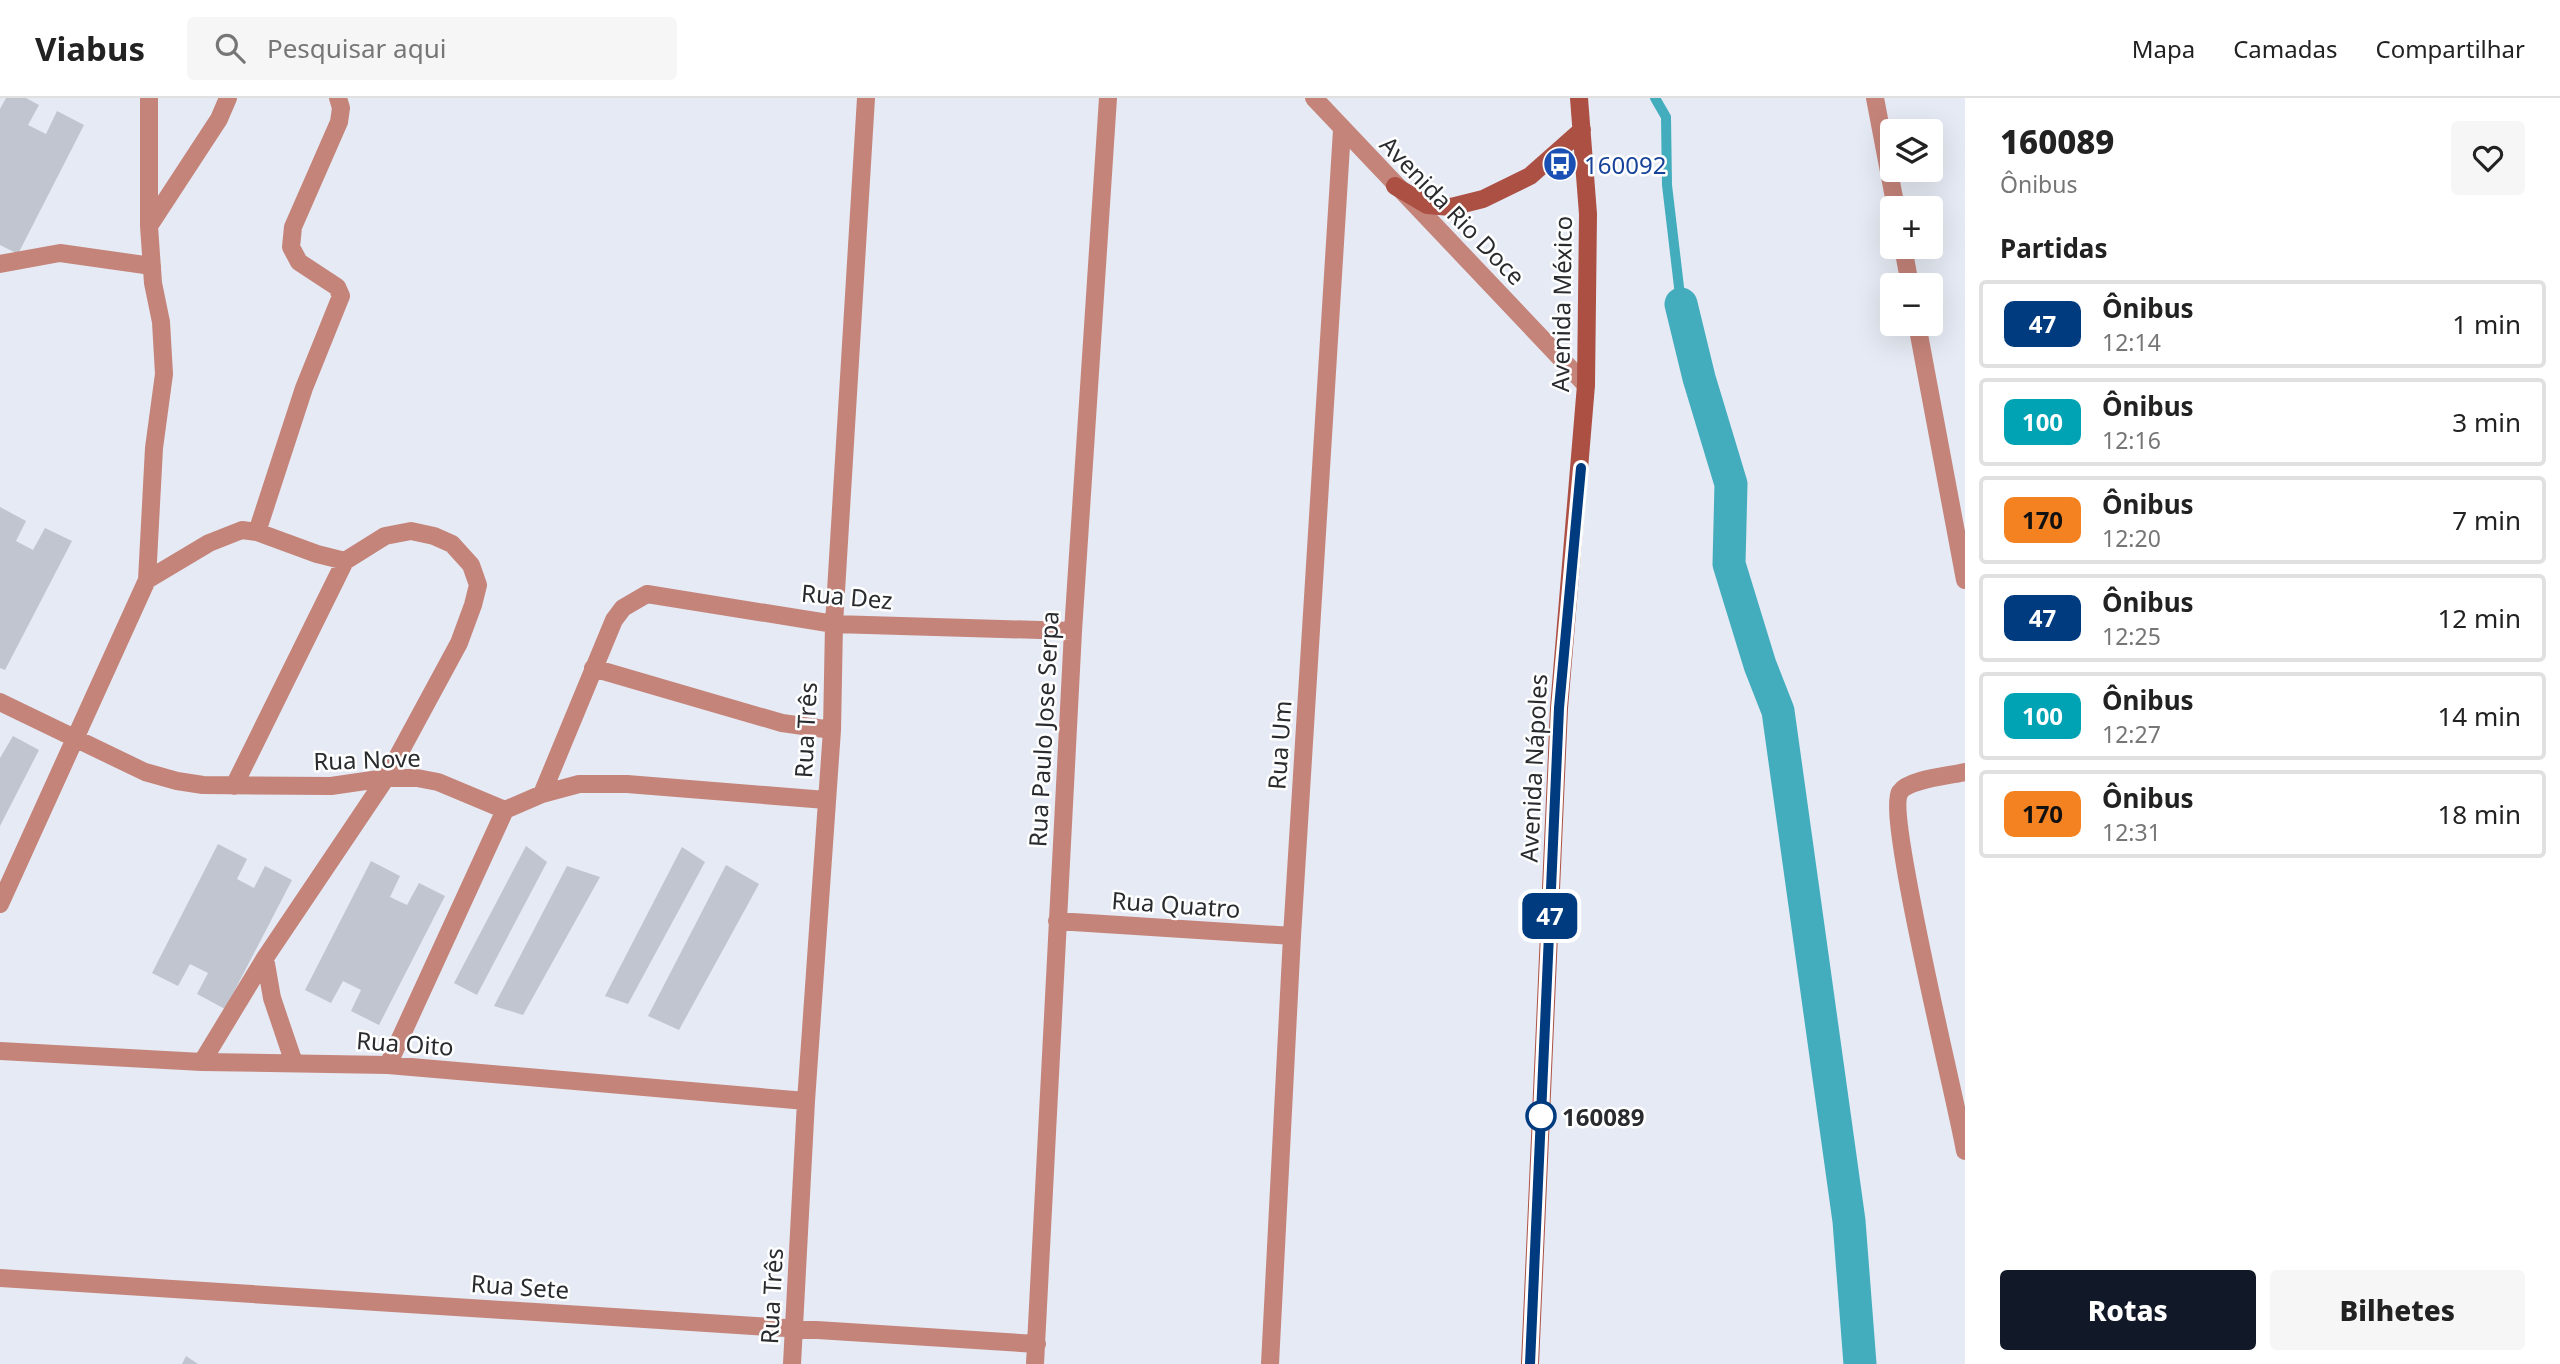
<!DOCTYPE html>
<html lang="pt">
<head>
<meta charset="utf-8">
<style>
  body { margin:0; font-family:"Noto Sans",sans-serif; background:#f6f6f6; color:#222; height:100vh; display:flex; flex-direction:column; font-size:26px; white-space:nowrap }
  * { box-sizing:border-box; margin:0 }
  p { font-size:23px; color:#767676 }
  .icon { flex:none; width:38px; height:38px; fill:none; stroke:currentColor; stroke-width:2; stroke-linecap:round; stroke-linejoin:round }
  .map { position:relative; flex:1; overflow:hidden }
  .details { display:flex; flex-direction:column; background:#fff; width:595px }
  .details>* { flex:none }
  .badge { padding:0 14px; border-radius:10px; font-size:24px; line-height:46px }
  .fabs { position:absolute; left:1880px; top:21px; display:grid; gap:14px }
  .fabs a { display:grid; place-items:center; width:63px; height:63px; border-radius:7px; background:#fff; box-shadow:0 7px 28px #0002; font-size:35px }
  .map>.badge { position:absolute; translate:-50% -50%; box-shadow:0 0 0 4px #fff }
  h2 { padding:0 35px; font-size:26px; line-height:63px }
  .round { display:grid; place-items:center; flex:none; width:74px; height:74px; border-radius:7px; background:#f6f6f6 }
  .headline { display:flex; align-items:center; justify-content:space-between; height:119px; padding:0 35px }
  h1 { font-size:33px; font-weight:800; line-height:52px }
  .cta { display:flex; gap:14px; margin-top:auto; padding:14px 35px }
  .cta a { flex:1; height:80px; border-radius:7px; background:#111827; color:#fff; font-size:28px; font-weight:800; line-height:80px; text-align:center }
  .cta a+a { background:#f6f6f6; color:#222 }
  ul { padding:0; list-style:none }
  li { display:flex; align-items:center; gap:21px; height:88px; margin:0 14px 10px; padding:0 21px; border:4px solid #e0e0e0; border-radius:7px }
  li div { flex:1 }
  li b { display:block; font-size:26px }
  li em { font-style:normal }
  li .badge { min-width:77px; font-weight:700; text-align:center }
  header { display:flex; align-items:center; gap:42px; box-sizing:border-box; height:98px; padding:0 35px; background:#fff; border-bottom:2px solid #e0e0e0 }
  header strong { font-size:33px }
  nav { display:flex; gap:38px; margin-inline-start:auto; font-size:24px }
  .search { width:490px; height:63px; background:#f6f6f6; display:flex; align-items:center; gap:18px; box-sizing:border-box; padding:0 24px; border-radius:7px; color:#767676; font-size:26px }
  main { display:flex; flex:1; min-height:0 }
  .map>svg:first-child { display:block }
</style>
</head>
<body>
<header>
<strong>Viabus</strong>
<div class="search"><svg class="icon" aria-label="search" viewBox="0 0 24 24"><circle cx="10" cy="10" r="6"/><path d="M15 15l6 6"/></svg>Pesquisar aqui</div>
<nav><a>Mapa</a><a>Camadas</a><a>Compartilhar</a></nav>
</header>
<main>
<div class="map">
<svg width="1965" height="1266" viewBox="0 0 1965 1266">
  <rect width="100%" height="100%" fill="#e5eaf4"/>
  <g fill="none" stroke-linecap="round" stroke-linejoin="round">
    <path stroke="#43adbe" stroke-width="10" d="M1655,0l11,19 1,68 14,119"/>
    <path stroke="#43adbe" stroke-width="33" d="M1681,206l18,74 32,106 -2,80 31,101 18,46 71,510 11,143"/>
  </g>
  <path fill="#c0c5cf" d="M6,0h20l13,7 -11,20 18,9 11,-23 27,14 -66,129 -18,-9v-136z
    M0,409l26,14 -10,20 17,9 12,-22 27,13 -67,129 -5,-2z
    M13,638l26,14 -39,76v-68z
    M218,746l29,15 -10,20 17,9 11,-22 27,14 -67,129 -28,-15 11,-21 -18,-9 -12,22 -26,-13z
    M526,748l21,16 -70,133 -23,-12z
    M682,749l23,15 -77,142 -23,-8z
    M371,763l29,15 -10,21 17,8 12,-22 26,13 -66,129 -28,-14 10,-21 -18,-9 -12,22 -26,-13z
    M726,767l33,19 -80,146 -31,-14z
    M567,768l33,11 -77,138 -29,-9z
    M186,1258l12,8h-16z"/>
  <g fill="none" stroke-linecap="round" stroke-linejoin="round">
    <path stroke="#c5847a" stroke-width="18" d="M1875,0l21,110
      M149,128l70,-107 9,-21
      M1903,149l7,38
      M0,166l60,-11 92,13
      M1917,226l48,256
      M257,434l47,-144 37,-92 -4,-9 -38,-25 -8,-15 2,-20 46,-105 2,-14 -3,-10
      M147,482l62,-37 33,-13 15,2 60,22 28,7 40,-25 26,-5 23,5 18,8 19,21 7,20 -5,20 -14,38 -73,135 -121,180 -63,104
      M593,570l189,55 50,7
      M0,604l145,70 32,9 26,4 128,1 55,-8h31l21,4 67,28 37,-16 37,-10h48l199,16
      M1965,674c-16,4 -56,7 -65,20 -15,23 57,311 65,359
      M234,688l111,-225
      M542,696l72,-174 9,-12 24,-14 187,30 239,7
      M0,806l147,-324 7,-132 10,-74 -3,-52 -8,-39 -4,-57v-128
      M1057,823l235,15
      M265,860l7,40 22,65
      M0,953l202,11 186,3 418,36
      M388,967l117,-255
      M0,1180l1037,66
      M792,1266l14,-263 26,-371 2,-106 32,-526
      M1035,1266l38,-733 35,-533
      M1270,1266l22,-428 50,-806"/>
    <path stroke="#c5847a" stroke-width="18" d="M1314,0l272,287"/>
    <path stroke="#ac5044" stroke-width="18" d="M1395,88l32,19 24,2 32,-8 47,-23 52,-46
      M1530,1266l29,-656 27,-323 2,-171 -9,-116"/>
  </g>
  <g fill="none" stroke-linecap="round" stroke-linejoin="round">
    <g stroke="#fff" stroke-width="16">
      <path id="line" d="M1530,1266l29,-656 22,-240"/>
    </g>
    <use href="#line" stroke="#003b80" stroke-width="10"/>
  </g>
  <defs>
    <g id="bus-disc" transform="scale(1.75)"><circle r="9.5" fill="#1a4fb4" stroke="#fff"/><path d="M-5-6H5V4H4V6H2V4H-2V6H-4V4H-5ZM-3.5-4V0h7V-4ZM-3.5 1.2v1.5H-2V1.2ZM2 1.2v1.5H3.5V1.2Z" fill="#fff"/></g>
  </defs>
  <g fill-rule="evenodd">
    <use href="#bus-disc" x="1560" y="66"/>
  </g>
  <circle fill="#fff" stroke="#003b80" stroke-width="3.5" cx="1541" cy="1018" r="14"/>
  <g text-anchor="middle" dominant-baseline="central" stroke-width="5" stroke-linejoin="round" paint-order="stroke">
    <g font-size="24" fill="#164399" stroke="#fff" text-anchor="start">
      <text x="1584" y="66">160092</text>
    </g>
    <g font-size="24" fill="#292b2e" stroke="#fff">
      <text transform="translate(1453 112) rotate(46)">Avenida Rio Doce</text>
      <text transform="translate(1561 206) rotate(-89)">Avenida México</text>
      <text transform="translate(847 498) rotate(5)">Rua Dez</text>
      <text transform="translate(1043 631) rotate(-87)">Rua Paulo Jose Serpa</text>
      <text transform="translate(805 632) rotate(-87)">Rua Três</text>
      <text transform="translate(1279 647) rotate(-86)">Rua Um</text>
      <text transform="translate(367 661) rotate(-2)">Rua Nove</text>
      <text transform="translate(1533 670) rotate(-87)">Avenida Nápoles</text>
      <text transform="translate(1176 806) rotate(4)">Rua Quatro</text>
      <text transform="translate(405 945) rotate(4)">Rua Oito</text>
      <text transform="translate(520 1188) rotate(4)">Rua Sete</text>
      <text transform="translate(771 1198) rotate(-87)">Rua Três</text>
    </g>
    <g font-size="24" font-weight="bold" fill="#292b2e" stroke="#fff" text-anchor="start">
      <text x="1562" y="1018">160089</text>
    </g>
  </g>
</svg>
<div class="fabs">
<a><svg class="icon" aria-label="layers" viewBox="0 0 24 24"><path d="M12 4l9 5-9 5-9-5zM3 14l9 5 9-5"/></svg></a>
<a>+</a>
<a>−</a>
</div>
<b class="badge" style="left:1550px;top:818px;background:#003b80;color:#fff">47</b>
</div>
<section class="details">
<div class="headline"><div><h1>160089</h1><p>Ônibus</p></div><a class="round"><svg class="icon" aria-label="heart" viewBox="0 0 24 24"><path d="M12 20l-8-8c-3-5 5-10 8-4 3-6 11-1 8 4z"/></svg></a></div>
<h2>Partidas</h2>
<ul>
<li><span class="badge" style="background:#003b80;color:#fff">47</span><div><b>Ônibus</b><p>12:14</p></div><em>1 min</em></li>
<li><span class="badge" style="background:#00a3b4;color:#fff">100</span><div><b>Ônibus</b><p>12:16</p></div><em>3 min</em></li>
<li><span class="badge" style="background:#f58220;color:#111">170</span><div><b>Ônibus</b><p>12:20</p></div><em>7 min</em></li>
<li><span class="badge" style="background:#003b80;color:#fff">47</span><div><b>Ônibus</b><p>12:25</p></div><em>12 min</em></li>
<li><span class="badge" style="background:#00a3b4;color:#fff">100</span><div><b>Ônibus</b><p>12:27</p></div><em>14 min</em></li>
<li><span class="badge" style="background:#f58220;color:#111">170</span><div><b>Ônibus</b><p>12:31</p></div><em>18 min</em></li>
</ul>
<div class="cta"><a>Rotas</a><a>Bilhetes</a></div>
</section>
</main>
</body>
</html>
